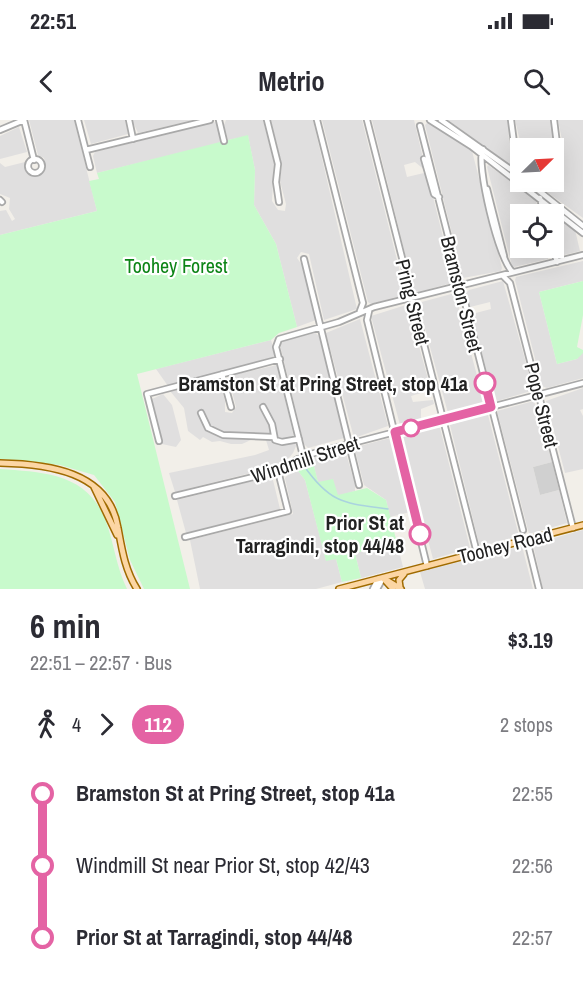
<!DOCTYPE html>
<html lang="en">
<head>
<meta charset="utf-8">
<style>
  body { margin:0; font-family:"Archivo Narrow",sans-serif; background:#f7f7f7; color:#2b2b33; height:100vh; display:flex; flex-direction:column; font-size:22px; white-space:nowrap }
  * { box-sizing:border-box; margin:0 }
  p { font-size:20px; color:#7c7c81 }
  .icon { flex:none; width:33px; height:33px; fill:none; stroke:currentColor; stroke-width:2; stroke-linecap:round; stroke-linejoin:round }
  .map { position:relative; height:469px; overflow:hidden }
  .panel { display:flex; flex-direction:column; background:#fff; flex:1 }
  .panel>* { flex:none }
  .badge { padding:0 12px; border-radius:20px; font-size:21px; line-height:39px }
  .needle { width:39px; rotate:66deg }
  .controls { position:absolute; left:510px; top:18px; display:grid; gap:12px }
  .controls a { display:grid; place-items:center; width:54px; height:54px; border-radius:0px; background:#fff; box-shadow:0 6px 24px #0002; font-size:30px }
  .map>.badge { position:absolute; translate:-50% -50%; box-shadow:0 0 0 3px #fff }
  .legs { display:flex; align-items:center; gap:9px; height:66px; padding:0 30px; font-size:20px }
  .legs p { margin-inline-start:auto }
  .overview { display:flex; align-items:center; justify-content:space-between; height:102px; padding:0 30px }
  h1 { font-size:33px; font-weight:700; line-height:45px }
  ul { padding:0 30px; list-style:none }
  li { display:flex; align-items:center; gap:21px; height:72px; font-size:22px }
  li i { display:grid; place-items:center; width:9px; height:100%; margin:0 8px; background:currentColor }
  li i::after { content:''; width:15px; height:15px; margin:-8px; border:4px solid; border-radius:50%; background:#fff }
  li p { margin-inline-start:auto }
  li:first-child i { background:linear-gradient(#0000 50%,currentColor 0) }
  li:last-child i { background:linear-gradient(currentColor 50%,#0000 0) }
  .status { display:flex; justify-content:space-between; align-items:center; height:42px; padding:0 30px; background:#fff; direction:ltr }
  .status svg { height:16px; fill:currentColor }
  header { display:flex; justify-content:space-between; align-items:center; height:78px; padding:0 30px; background:#fff; font-size:27px; font-weight:700 }
  .map>svg:first-child { display:block }
</style>
</head>
<body>
<div class="status"><b>22:51</b><svg viewBox="0 0 49 12"><path d="M0 12V9h3v3zM5 12V6h3v6zM10 12V3h3v9zM15 12V0h3v12zM26 1h20v11H26zM47 4h2v5h-2z"/></svg></div>
<header><svg class="icon" aria-label="back" viewBox="0 0 24 24"><path d="M15 5l-7 7 7 7"/></svg>Metrio<svg class="icon" aria-label="search" viewBox="0 0 24 24"><circle cx="10" cy="10" r="6"/><path d="M15 15l6 6"/></svg></header>
<div class="map">
<svg width="583" height="469" viewBox="0 0 583 469">
  <rect width="100%" height="100%" fill="#f2efe9"/>
  <path fill="#e0dfdf" d="M29,0h45l23,91 -97,24v-24l6,-1 6,11 3,-2 -6,-10 1,-11 -10,-4v-31l5,4 20,-5 1,10 6,3 9,-1 5,-6 -2,-10 -6,-3z
    M84,0h41l3,14 -37,10z
    M132,0h62l-56,13z
    M226,0h37l11,43 -2,38 6,9 7,1 1,-7 -6,-23 2,-16 -11,-45h42l44,189 -33,11 -15,-66 -8,-2 -4,6 5,7 14,55 -19,7 -21,-83 -22,-39 1,-35 -7,-34 -20,4 -4,-15z
    M322,0h40l43,172 -1,3 -33,9 -3,-2z
    M372,0h42l12,51 -11,-9 -11,3 3,12 17,-4 4,4 26,104 -2,2 -34,9 -4,-2z
    M448,0h60l1,21 8,15 -7,9z
    M515,0h36l3,20 -3,8h-31v25l-6,-5 6,-8 1,-15z
    M558,0h25v98l-50,-36h21v-33h7l2,-4z
    M216,2l5,21 -124,30 -4,-17 2,-4z
    M428,2l44,29 30,117 -1,3 -38,7 -38,-153z
    M19,7l8,25 -27,7v-23z
    M488,45l47,33 5,16h-20v34h28v11l-34,8 -2,-1 -25,-99z
    M555,92l20,18 5,21 -20,5 -6,-26v-16h-3z
    M583,141v20l-44,11 18,72 20,-5 4,-7 2,1v25l-36,10 -5,-2 -27,-106 1,-3z
    M503,161l30,107 -2,3 -34,10 -3,-1 -22,-86 19,-5 -1,-7 -20,5 -4,-14 3,-3z
    M455,173l29,109 -36,11 -30,-110z
    M406,185l2,1 23,84 -20,6 2,6 20,-2 1,4 -13,5v11l-21,5 -29,-109z
    M360,199l28,107 -34,12 -28,-105z
    M315,213l4,3 25,102 -36,10 -4,-4 -24,-99 3,-4z
    M271,220l4,14 -2,3 -105,29 -12,-17z
    M277,245l19,81 -3,7 -10,12 -108,27 -6,-19 86,-18 14,-5 -3,-10 -13,-1 -11,5h-11l-11,-3 -8,1 -9,-5 -3,3 -12,-9 -4,-23 -14,-17 49,-12 6,22v11l7,1 4,-6 -8,-31z
    M583,268v21l-3,1 3,6v53l-18,4 -19,-72z
    M163,274l9,11 9,35 -5,7 -14,-3 -10,-45z
    M534,281l18,61 -19,5 7,28 19,-5 8,33 -38,11 -32,-123z
    M485,294l3,1 31,121 -36,10 -4,-2 -29,-119z
    M437,307l3,1 30,120 -37,11 -32,-122z
    M390,318l20,74 -20,5 -4,-17 -22,-15 -9,-35 1,-3z
    M345,330l10,34v7l-17,5 -20,-13 -6,-25z
    M295,347l10,13 21,80 10,-1 6,23 -26,7h-116l-10,-49 103,-26 -8,-36z
    M272,356l8,33 -94,24 -9,-33z
    M583,410v59h-40l-10,-45z
    M397,423l6,24 -42,11 -6,-25z
    M522,426l11,43h-108l-5,-17z"/>
  <path fill="#d0d0d0" d="M552,342l7,28 -19,5 -7,-28z"/>
  <path fill="#c8facc" d="M248,15l7,35 -1,35 22,39 21,83 -18,6 -8,7 -134,34 53,215h-46l-14,-29 -15,-58 -21,-27 -34,-10 -60,-6v-224l97,-24 -8,-30 10,-2 -2,-6z
    M583,161v34l-6,32 6,3v3l-6,6 -20,5 -18,-72z
    M312,338l6,24 15,-3 5,16 29,-7 19,12 11,43 -42,10 6,25 -19,4 -6,-23 -10,2 -21,-81 -10,-13z
    M0,349c42,3 87,4 105,50 9,23 11,48 22,70h-127z"/>
  <g fill="none" stroke-linecap="round" stroke-linejoin="round">
    <path stroke="#aad3df" stroke-width="1.5" d="M304,346c27,38 40,37 84,43"/>
    <g stroke="#a9a9a9" stroke-width="8">
      <path id="minor" d="M24,0l10,40
        M78,0l12,47
        M129,0l4,19
        M219,0l5,21
        M267,0l11,44 -2,18 3,20
        M317,0l46,183 -3,8
        M367,0l110,433
        M430,0l41,26 112,87
        M441,0l79,56
        M511,0l3,23
        M554,0l3,24
        M420,6l103,404
        M0,10l24,-10
        M483,29c-8,12 16,114 30,123
        M86,30l124,-30
        M424,39l10,35 5,3
        M28 46a7 7 0 1 1 14 0a7 7 0 1 1-14 0Z
        M528,62l55,44
        M487,69l17,67
        M540,78l4,16
        M0,80l2,2
        M553,128l4,14
        M304,139l55,226
        M504,157l6,6 63,245
        M369,191l-2,9 60,246
        M222,254l9,33
        M263,287l9,17 3,16 7,2 17,-3
        M201,293l7,15 15,7 50,2
        M159,321l-12,-47 133,-35
        M303,336l-27,-109 3,-8 60,-17 35,-15 209,-52
        M175,376l103,-25 25,-15 280,-73
        M185,417l103,-26 -10,-40
        M527,420l12,49
        M373,469l5,-10
        M377,469l6,-11"/>
    </g>
    <g stroke="#a06b00" stroke-width="8">
      <path id="major" d="M0,343c47,1 109,8 118,65 4,22 7,42 19,61
        M94,367l23,48
        M383,458l18,11
        M383,458l10,11
        M400,467l-1,-7 5,-6
        M339,469l244,-64"/>
    </g>
    <use href="#minor" stroke="#fff" stroke-width="4.5"/>
    <use href="#major" stroke="#fcd6a4" stroke-width="5"/>
  </g>
  <g fill="none" stroke-linecap="round" stroke-linejoin="round">
    <g stroke="#fff" stroke-width="14">
      <path id="line-1" d="M420,414l-25,-102 96,-25 -6,-24"/>
    </g>
    <use href="#line-1" stroke="#e463a4" stroke-width="9"/>
  </g>
  <g fill="#fff" stroke="#e463a4" stroke-width="3">
    <circle cx="485" cy="263" r="10"/>
    <circle cx="411" cy="308" r="8"/>
    <circle cx="420" cy="414" r="10"/>
  </g>
  <g text-anchor="middle" dominant-baseline="central" stroke-width="4.5" stroke-linejoin="round" paint-order="stroke">
    <g font-size="20" fill="#0c8416" stroke="#fff">
      <text x="176" y="145">Toohey Forest</text>
    </g>
    <g font-size="20" fill="#222" stroke="#fff">
      <text transform="translate(462 174) rotate(76)">Bramston Street</text>
      <text transform="translate(413 182) rotate(76)">Pring Street</text>
      <text transform="translate(542 285) rotate(76)">Pope Street</text>
      <text transform="translate(305 339) rotate(-18)">Windmill Street</text>
      <text transform="translate(505 425) rotate(-14)">Toohey Road</text>
    </g>
    <g font-size="20" font-weight="bold" fill="#222" stroke="#fff" text-anchor="end">
      <text x="468" y="263">Bramston St at Pring Street, stop 41a</text>
      <text x="404" y="402">Prior St at<tspan x="404" dy="23">Tarragindi, stop 44/48</tspan></text>
    </g>
  </g>
</svg>
<div class="controls">
<a><svg class="needle" viewBox="-14 -14 28 28"><path d="M0-13l5 13h-10z" fill="#e53935"/><path d="M0 13l5-13h-10z" fill="#7c7c81"/></svg></a>
<a><svg class="icon" aria-label="locate" viewBox="0 0 24 24"><circle cx="12" cy="12" r="6"/><path d="M12 2v4M12 18v4M2 12h4M18 12h4"/></svg></a>
</div>
</div>
<section class="panel">
<div class="overview"><div><h1>6 min</h1><p>22:51 – 22:57 · Bus</p></div><b>$3.19</b></div>
<div class="legs"><svg class="icon" aria-label="walk" viewBox="0 0 24 24"><circle cx="13" cy="4" r="2"/><path d="M13 8l-2 6 4 7M11 14l-3 7M7 12l3-4h3l4 4"/></svg>4<svg class="icon" aria-label="forward" viewBox="0 0 24 24"><path d="M9 5l7 7-7 7"/></svg><b class="badge" style="background:#e463a4;color:#fff">112</b><p>2 stops</p></div>
<ul>
<li><i style="color:#e463a4"></i><b>Bramston St at Pring Street, stop 41a</b><p>22:55</p></li>
<li><i style="color:#e463a4"></i><span>Windmill St near Prior St, stop 42/43</span><p>22:56</p></li>
<li><i style="color:#e463a4"></i><b>Prior St at Tarragindi, stop 44/48</b><p>22:57</p></li>
</ul>
</section>
</body>
</html>
